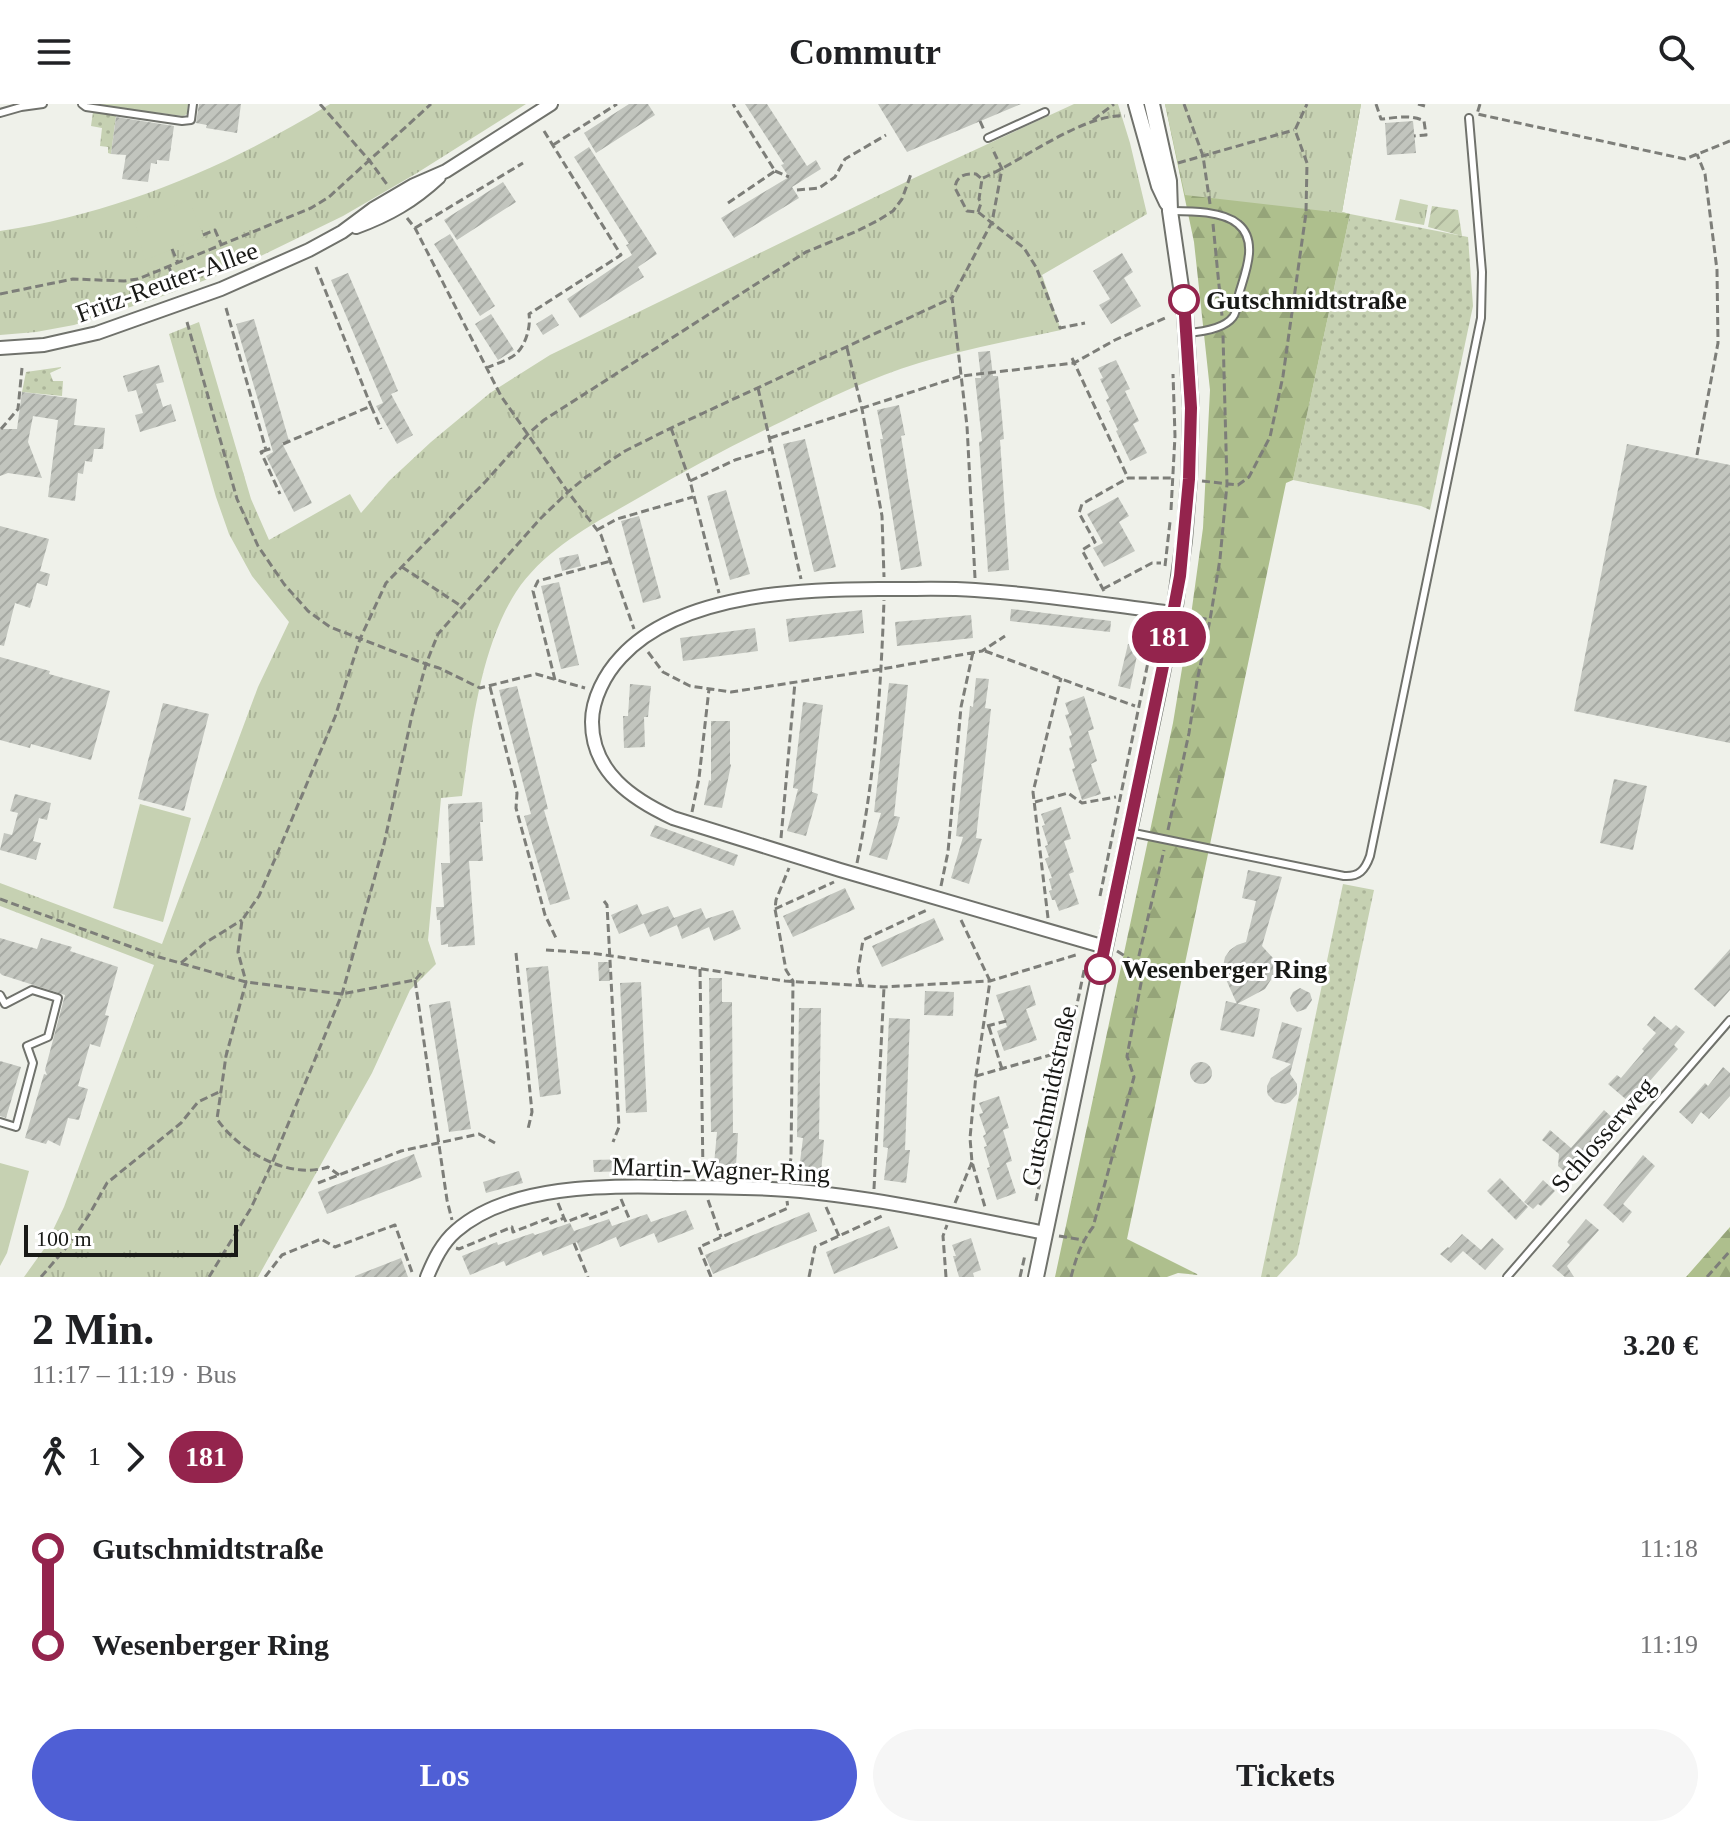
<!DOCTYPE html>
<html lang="de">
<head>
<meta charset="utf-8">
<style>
  body { margin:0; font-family:"Times New Roman",serif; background:#f6f6f6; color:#202124; height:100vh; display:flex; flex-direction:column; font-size:30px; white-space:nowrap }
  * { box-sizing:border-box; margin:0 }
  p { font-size:26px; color:#757577 }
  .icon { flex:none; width:44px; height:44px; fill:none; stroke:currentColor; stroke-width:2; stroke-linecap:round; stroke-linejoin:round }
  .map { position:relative; height:1173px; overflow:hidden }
  .panel { display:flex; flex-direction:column; background:#fff; flex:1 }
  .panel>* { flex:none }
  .badge { padding:0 16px; border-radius:26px; font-size:28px; line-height:52px }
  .scale { position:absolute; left:24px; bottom:20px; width:214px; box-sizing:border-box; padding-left:8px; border:4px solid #191a17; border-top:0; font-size:22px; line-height:28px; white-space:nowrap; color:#191a17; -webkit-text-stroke:6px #fff; paint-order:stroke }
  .map>.badge { position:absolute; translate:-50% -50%; box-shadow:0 0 0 4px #fff }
  .legs { display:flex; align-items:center; gap:12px; height:88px; padding:0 32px; font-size:26px }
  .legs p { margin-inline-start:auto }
  .headline { display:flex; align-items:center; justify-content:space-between; height:136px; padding:0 32px }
  h1 { font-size:44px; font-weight:800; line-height:60px }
  .primary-button { display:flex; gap:16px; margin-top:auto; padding:16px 32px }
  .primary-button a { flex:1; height:92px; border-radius:48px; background:#4f5fd5; color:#fff; font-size:32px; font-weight:800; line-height:92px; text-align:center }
  .primary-button a+a { background:#f6f6f6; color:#202124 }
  ul { padding:0 32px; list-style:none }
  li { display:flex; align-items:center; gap:28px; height:96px; font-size:30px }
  li i { display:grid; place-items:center; width:12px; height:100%; margin:0 10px; background:currentColor }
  li i::after { content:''; width:20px; height:20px; margin:-10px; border:6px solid; border-radius:50%; background:#fff }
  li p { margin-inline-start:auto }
  li:first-child i { background:linear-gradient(#0000 50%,currentColor 0) }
  li:last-child i { background:linear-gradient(currentColor 50%,#0000 0) }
  header { display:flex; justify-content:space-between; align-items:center; height:104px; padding:0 32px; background:#fff; font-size:36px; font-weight:800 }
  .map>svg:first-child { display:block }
</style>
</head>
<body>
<header><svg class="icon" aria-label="menu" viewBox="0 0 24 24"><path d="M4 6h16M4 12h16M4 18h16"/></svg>Commutr<svg class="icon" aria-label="search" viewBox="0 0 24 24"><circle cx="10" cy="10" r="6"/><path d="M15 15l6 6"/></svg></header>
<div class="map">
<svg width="1730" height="1173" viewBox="0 0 1730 1173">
  <defs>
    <pattern id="grass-dots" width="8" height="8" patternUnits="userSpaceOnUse" patternTransform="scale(2)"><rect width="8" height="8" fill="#c6d1b2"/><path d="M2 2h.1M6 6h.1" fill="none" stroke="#aab398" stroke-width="1.8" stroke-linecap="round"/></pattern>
    <pattern id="forest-firs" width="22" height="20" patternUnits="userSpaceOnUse" patternTransform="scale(2)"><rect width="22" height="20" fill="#aebf8d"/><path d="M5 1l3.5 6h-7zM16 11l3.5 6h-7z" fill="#95a479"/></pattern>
    <pattern id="park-tufts" width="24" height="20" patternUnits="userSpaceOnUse" patternTransform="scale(2)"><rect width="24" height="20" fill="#c6d1b2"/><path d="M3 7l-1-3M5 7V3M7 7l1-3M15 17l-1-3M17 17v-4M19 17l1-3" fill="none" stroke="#aab398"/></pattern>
    <pattern id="garden-furrows" width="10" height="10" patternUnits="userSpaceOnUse" patternTransform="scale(2)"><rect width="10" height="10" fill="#c6d1b2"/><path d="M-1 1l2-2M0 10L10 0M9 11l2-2" fill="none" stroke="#aab398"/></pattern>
    <pattern id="building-hatch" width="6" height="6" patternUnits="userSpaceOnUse" patternTransform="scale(2)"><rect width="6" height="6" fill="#c2c5be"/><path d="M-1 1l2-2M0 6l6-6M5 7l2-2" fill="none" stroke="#a6a9a3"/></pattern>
  </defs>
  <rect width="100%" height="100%" fill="#eff1ea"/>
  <path fill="url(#grass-dots)" d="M93,8l23,4 -5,38 -3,-1v-6l-8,-1 2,-18 -11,-2z
    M1350,110l118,23 5,69 -43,204 -9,-4 -128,-26z
    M61,263v1l-11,5 3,8h10l-1,15 -40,-4 4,-20z
    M1343,780l31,6 -77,365 -20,22h-16z"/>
  <path fill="url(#forest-firs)" d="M1165,0h196l-19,108 8,2 -57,266 -7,3 -159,756 72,36 -21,-2 -11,4h-112l118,-554 19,-115 11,-80 7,-138 -16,-148z
    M1730,1123v50h-44z"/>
  <path fill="url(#park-tufts)" d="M330,0h196l-109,69 -74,43 -111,54 -80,30 -78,25 -38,7 -36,3v-104c118,-18 229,-65 330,-127z
    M1074,0h44l12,39 17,71 -105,61 19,55c-47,10 -96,19 -142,33 -46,14 -91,35 -134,57 -50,24 -98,49 -145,77 -45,26 -95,51 -124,95 -36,56 -45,140 -54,204l-21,2 -13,142 8,24 -26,26 -38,83 -114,204h-234l20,-28 20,-42 90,-242 -154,-59v-23l162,61 96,-257 31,-65 -37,-46 -23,-42 -13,-37 -47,-163 30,-12 52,177 18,41 81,-46 11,19 28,-32 42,-39 59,-49 60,-38 362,-176z
    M1165,0h196l-19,108 8,2 -165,-19z
    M1400,95l28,6 -4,20 -29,-5z"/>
  <path fill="url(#garden-furrows)" d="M1432,102l26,4 4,26 -34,-9z"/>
  <path fill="#c6d1b2" d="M88,0h100l-1,10 -4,2 -47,-6 -1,2z
    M189,96l15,37 -59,23 -10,-38z
    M140,700l51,14 -28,104 -50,-14z
    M0,1059l29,8 -22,82 -7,13z"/>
  <path fill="url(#building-hatch)" d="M199,0h42l-4,29 -31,-5 1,-3 -11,-2z
    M629,0h19l7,11 -59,38 -12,-20z
    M745,0h22l40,62 9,-6 5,9 -29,18 7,11 -65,40 -13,-20 68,-41 -8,-12 3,-1z
    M878,0h143l-114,48z
    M116,13l58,9 -5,35 -12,-1v4l-6,-1 -3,19 -26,-3 4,-24 -15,-1z
    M1413,17l3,32 -29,2 -2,-32z
    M589,43l68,107 -19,13 6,10 -64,41 -13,-19 65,-44 -6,-10 3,-1 -55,-87z
    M503,78l13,20 -59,38 -13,-20z
    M450,130l45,72 -15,10 -46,-72z
    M1122,149l11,19 -9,6 17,28 -30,18 -12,-19 11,-6 -17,-28z
    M348,169l50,118 -7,3 22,41 -16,9 -21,-38 7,-3 -52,-123z
    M491,210l23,36 -16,10 -23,-36z
    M552,210l7,11 -16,10 -7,-11z
    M254,215l35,122 -7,2 30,60 -18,9 -28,-56 7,-4 -37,-128z
    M990,247l3,25h5l6,63 -4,1 9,130 -21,2 -9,-130 3,-1 -7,-63h6l-3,-26z
    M1116,256l14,29 -5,2 14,30 -6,3 14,29 -17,8 -14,-30 2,-1 -9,-19 2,-1 -5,-10 3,-2 -9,-19 3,-1 -5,-10z
    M159,261l5,17 -8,2 7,23 8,-3 5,17 -36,11 -5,-17 8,-2 -7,-23 -8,2 -5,-16z
    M22,288l55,7 -3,26 31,3 -2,21h-9l-2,13 -7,-1 -2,13 -5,-1 -3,28 -27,-4 10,-77 -25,-4 -5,26 14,36 -34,-5 -8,3v-47h17z
    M899,301l6,30 -4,1 21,130 -21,4 -21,-131h3l-6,-29z
    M805,335l31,128 -22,5 -31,-128z
    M1627,340l103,21v278l-156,-32z
    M726,386l24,84 -20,6 -23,-84z
    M1118,393l11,19 -10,6 16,29 -31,16 -11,-19 10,-5 -16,-29z
    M639,412l22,82 -18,5 -22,-82z
    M0,422l49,13 -9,32 10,3 -3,12 -10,-3 -7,25 -15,-5 -11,43 -4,-1z
    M578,450l3,12 -19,5 -3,-13z
    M559,478l20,83 -18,4 -20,-83z
    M1011,505l100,12 -1,11 -100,-11z
    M862,506l2,23 -75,9 -3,-23z
    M971,511l2,23 -76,8 -2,-24z
    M755,524l3,23 -75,10 -3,-23z
    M1128,540l11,2 -9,43 -12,-3z
    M0,553l50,14 -1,3 61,17 -19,69 -60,-16 -1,4 -30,-8z
    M976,574l13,1 -4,29 6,1 -15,129 6,1 -13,45 -18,-6 12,-41 -7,-1 2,-19 12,-111 3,1z
    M889,579l19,2 -14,131 6,1 -13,43 -18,-5 12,-42 -7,-1z
    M630,580l21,2 -3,31h-4l1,30 -21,1 -1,-32h5z
    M517,582l31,123 -4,1 26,89 -20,6 -26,-89 7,-2 -32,-124z
    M1084,592l10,33 -6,2 9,30 -6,3 10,30 -19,6 -10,-31 3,-1 -6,-20 3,-1 -3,-11 3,-1 -7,-20 4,-1 -4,-11z
    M803,598l20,3 -11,87 6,2 -12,42 -19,-5 11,-42 -5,-1z
    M163,599l46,11 -25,97 -46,-12z
    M711,617h19v43l1,1 -9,43 -18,-3 5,-25 2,1z
    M1614,675l33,7 -14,64 -33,-7z
    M15,690l36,9 -4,17 -8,-2 -6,23 8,2 -5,17 -36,-10 4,-17 8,2 6,-22 -8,-2z
    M482,698l1,20h-3l3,39h-14l6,84 -27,2v-3l-7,1 -1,-25h-3l-1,-13h8l-3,-44h9l-2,-59z
    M1061,703l10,32 -7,2 10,31 -5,2 10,30 -20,7 -4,-11h-3l-3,-9 3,-1 -3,-11 3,-1 -7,-19 4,-2 -4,-11 3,-1 -6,-19 3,-1 -4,-11z
    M655,721l83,30 -4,11 -84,-30z
    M1248,766l34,7 -20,69 11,12 1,17 -9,14 -28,15 -13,-29 -1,-9 2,-9 5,-7 7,-5 9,-3 10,-41 -14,-3z
    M845,784l10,21 -62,28 -10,-21z
    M637,800l5,11 26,-9 6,12 27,-10 5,11 27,-9 8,19 -27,12 -5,-14 -27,12 -5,-14 -27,12 -6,-14 -25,11 -8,-19z
    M934,814l10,22 -62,27 -10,-21z
    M0,834l37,11 4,-11 31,9 -2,4 48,16 -13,48 4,1 -9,31 -10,-3 -12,42 10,3 -9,31 -11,-2 -8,28 -12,-6 -2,4 -21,-6 19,-64 3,1 -2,-5 20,-75 -63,-20 -2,-2z
    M1730,845v41l-15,17 -21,-18z
    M598,858h11l1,19h-11z
    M548,862l13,128 -21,3 -14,-129z
    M709,874h13v24h10l1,131h5l-2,33 -22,-2 3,-32h-6z
    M641,878l6,130 -21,1 -6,-130z
    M1030,881l6,20 -10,4 11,31 -33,11 -7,-20 10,-4 -11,-32z
    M1300,884l10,5 2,7 -6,9 -9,3 -6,-8 -1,-6 3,-6z
    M925,887l29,1 -1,24 -29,-1z
    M450,897l21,128 -22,3 -20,-127z
    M1226,897l34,8 -6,28 -34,-7z
    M799,904h22l-2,131 5,1 -3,32 -22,-2 4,-32 -6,-1z
    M1654,912l17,14 5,-5 9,7 -11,13 4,4 -30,34 -3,-3 -17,21 -20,-17 9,-9 4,3 23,-27 -2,-2 14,-16 -9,-8z
    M889,914l21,1 -5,131h5l-4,33 -22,-3 4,-32 -5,-1z
    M1282,918l20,6 -12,46 7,10v10l-7,8 -5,2 -10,-2 -7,-7 -1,-4v-5l4,-8 20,-14 -19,-6z
    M0,957l21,6 -15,51 -6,-2z
    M1190 969a11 11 0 1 1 22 0a11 11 0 1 1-22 0Z
    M1723,963l7,6v23l-21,23 -8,-7 -9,12 -13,-12 26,-29 3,3z
    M999,992l10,32 -6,2 9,31 -6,2 10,30 -19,7 -10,-32 3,-1 -6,-20 3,-1 -4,-10 3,-2 -7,-20 4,-1 -4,-10z
    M1604,1006l12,11 -19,21 -2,-2 -6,5 -24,27 -7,-6 1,-12 -17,-14 8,-10 21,18z
    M414,1050l8,23 -95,37 -9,-22z
    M1643,1051l12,11 -32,38 9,8 -9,11 -20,-18z
    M631,1055v12l-37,1 -1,-12z
    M519,1067l4,12 -37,10 -3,-11z
    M1500,1074l28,29 -12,13 -29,-29z
    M1543,1076l12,11 -14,15 -3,-2 -5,5 -9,-7z
    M686,1106l8,19 -36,14 -4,-10 -34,14 -4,-10 -35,15 -4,-10 -34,14 -2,-5 -35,15 -2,-5 -34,14 -8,-19 35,-14 1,3 35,-12 2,2 35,-12 4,8 35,-12 3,7 35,-12 4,8z
    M809,1108l8,19 -104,43 -8,-19z
    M1586,1115l13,11 -32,36 7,11h-9l-13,-11 18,-21 -3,-3z
    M889,1122l9,22 -64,26 -8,-22z
    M1462,1130l19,16 11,-12 12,11 -19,21 -22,-19 -12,12 -11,-9 8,-7 1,1z
    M971,1134l10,32 -8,3 1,4h-15l-6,-21h3l-4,-11z
    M401,1154l7,19h-53v-1z"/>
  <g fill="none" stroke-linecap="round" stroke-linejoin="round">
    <g stroke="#70726c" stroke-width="10">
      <path id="service" d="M82,0l4,3 96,14 9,-1 2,-16
        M0,9l21,-6 22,-3
        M988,34l57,-26
        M1173,107c18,0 50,0 65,13 21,17 7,49 1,70 -1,6 -2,18 -6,23 -9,12 -33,15 -46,16
        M1129,728l215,44c15,1 21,-6 26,-20l111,-538 1,-46 -13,-154
        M0,891l5,9 27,-14 26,8 -10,39 -21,9 6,17 -17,64 -16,-5
        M1507,1173l223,-257"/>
    </g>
    <g stroke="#70726c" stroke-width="16">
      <path id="minor" d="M356,123c33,-12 57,-26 83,-50
        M0,244l44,-3 53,-12 124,-44 88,-39 33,-18 31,-23 41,-24 32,-14 105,-67
        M1105,843l-265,-77 -167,-52c-41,-19 -81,-46 -81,-96 0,-23 13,-48 29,-65 60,-66 192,-69 275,-68 26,0 53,-1 79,1 66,4 133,15 199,23
        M427,1173c7,-17 15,-34 29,-46 52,-46 150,-46 216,-44 38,0 77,0 116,3 86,7 172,26 257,43"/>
    </g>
    <g stroke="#70726c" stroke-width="18">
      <path id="tertiary" d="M1136,0l23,82 8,17
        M1036,1173l122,-584 16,-80 10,-73 5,-61 2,-71 -6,-93 -15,-104 -1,-30 -17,-77"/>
    </g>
    <path stroke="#7d7e79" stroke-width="3" stroke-dasharray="8 4" stroke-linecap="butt" d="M320,0l49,56 20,27
      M1184,0l19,52 7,48
      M1376,0l5,15c14,-1 30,-5 43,2l2,14 -12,1
      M1418,0l7,2
      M1480,0l-3,10 208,45 45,-18
      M1093,16l21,-16
      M980,17l4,9
      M553,41l64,-41
      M1178,59l116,-33
      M775,67l14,6
      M983,74c39,-17 101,-65 142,-62
      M797,86l22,-2 16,-11 10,-18 41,-24
      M728,99l47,-32 -42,-67
      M978,108l3,-9 -2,-4 3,-20 -6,-5c-11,-1 -20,2 -21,14l12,23 11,1 46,36 12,19 24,61 25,-5
      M407,114l8,10 86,168 67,96 33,43 33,94
      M1213,120l9,92
      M415,124l108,-65
      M203,131l12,-5 6,14
      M172,145l6,14
      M169,163l8,23
      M316,163l55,139
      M0,190l73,-15 51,2 14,-2 173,-71 18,-11 102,-93
      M226,204l40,142 7,-2
      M187,218l50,177 21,47 26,38 24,27 22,16 96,37 13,4 41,20 56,-14 49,14
      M847,244l15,61 20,107 2,61
      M1072,254l56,120
      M486,264c9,-4 24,-8 31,-15 9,-9 14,-27 12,-39l92,-59 -77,-124
      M758,284l43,191
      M671,324l19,53 29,112
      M1,325l17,-20 4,-41
      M770,334l191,-62 113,-13 41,-23 50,-22
      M283,340l88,-38 10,23
      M266,346l-5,2 19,42
      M1697,351l21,-112 -1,-73 -12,-96 -8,-20
      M690,377l45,-21 36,-11
      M1202,377l36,4 11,-8 21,-40 13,-61 23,-163 1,-50 -12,-33 12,-26
      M1171,406l4,-74 -2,-62
      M597,426l20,-11 76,-22
      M1165,462l5,-44
      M402,463l59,39
      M975,474l-8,-152 -15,-128 40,-76 10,-53 -10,-21
      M1103,485l49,-26h9
      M1104,487l-22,-41 13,-8 -16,-29 3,-9 46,-26h46
      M1187,511l23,5
      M985,547l150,55
      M648,548l15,20 27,14 41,6 151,-23 100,-18 23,-15
      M555,576l-22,-89 5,-10 73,-20
      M490,583l27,106 -1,15 29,107 11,23
      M1035,698l33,-9 14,10 34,-6
      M692,708l7,-34 10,-89
      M1168,726l21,-97 8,-52 13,-61 10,-61 7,-75 -4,-149
      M781,734l14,-156
      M857,759c18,-86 24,-175 27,-263
      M941,782l7,-34 13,-145 12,-55
      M1100,792l54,-263
      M0,795l159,58 87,25 96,12 73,-14 8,-9
      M604,797l3,4 12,222 -6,15
      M775,805l59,-27
      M1048,814l-15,-126 28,-114
      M961,816l29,61 -14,94 -6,63 2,24 13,45
      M546,846l45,3 194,28 99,6 106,-6 89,-27
      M1117,847l20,13
      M516,849l16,159 -4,17
      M181,859l24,-20 37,-23
      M700,865l3,204
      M415,876l32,220 5,20
      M861,882l-3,-15 5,-31 66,-31
      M987,922l23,-6
      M989,923l13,42
      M976,972l85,-24
      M339,1071l-11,-8c-40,13 -89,-16 -111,-48l9,-63 20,-74 -8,-30 4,-32 17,-24 22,-51 54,-128 25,-78 26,-56 100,-102 42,-47 16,-14 262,-168 49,-20 22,-11 16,-10 9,-12 9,-25
      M787,1074l4,-20 2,-177 -7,-11 -11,-61 1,-9 13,-32
      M318,1079l83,-32 37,-8 41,-9 16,9
      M874,1085l10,-202
      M621,1095l8,19
      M708,1096l13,37
      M1036,1097l49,-235
      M558,1099l6,15
      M955,1099l17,-41
      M826,1103l13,29
      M1059,1132l24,4
      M574,1139l14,34
      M456,1144l3,1 53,-22 1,5 36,-14 2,5 13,-5 2,4 21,-8 2,5 35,-14
      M41,1173l30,-35 18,-27 18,-32 74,-60 17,-21 23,-11
      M209,1173l42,-69 21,-45 70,-169 42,-150 28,-129 14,-51 12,-30 102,-115 28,-27 18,-15 39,-26 46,-23 281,-130
      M265,1173l17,-22 39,-16 14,8 60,-22 18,50
      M711,1173l-12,-30 89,-39 -1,-7
      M809,1173l6,-30 67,-31
      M946,1173l-3,-41 4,-11
      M1020,1173l5,-22
      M1071,1173c5,-19 10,-34 22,-50l41,-150 -7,-21 16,-83 -6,-9 27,-114
      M1707,1173l23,-26"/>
    <use href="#service" stroke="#fff" stroke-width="6"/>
    <use href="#minor" stroke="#fff" stroke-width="12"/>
    <use href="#tertiary" stroke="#fff" stroke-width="14"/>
  </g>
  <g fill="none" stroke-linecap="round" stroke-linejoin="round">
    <g stroke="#fff" stroke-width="18">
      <path id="line-1" d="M1100,865l63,-303 17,-90 9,-97 2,-71 -7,-108"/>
    </g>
    <use href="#line-1" stroke="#94244d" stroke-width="12"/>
  </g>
  <g fill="#fff" stroke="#94244d" stroke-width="4">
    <circle cx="1184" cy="196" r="14"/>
    <circle cx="1100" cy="865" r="14"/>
  </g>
  <g text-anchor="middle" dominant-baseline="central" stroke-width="6" stroke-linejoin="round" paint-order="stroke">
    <g font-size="26" fill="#191a17" stroke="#fff">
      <text transform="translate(167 178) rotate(-20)">Fritz-Reuter-Allee</text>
      <text transform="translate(1049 992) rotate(-78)">Gutschmidtstraße</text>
      <text transform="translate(1603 1031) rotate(-49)">Schlosserweg</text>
      <text transform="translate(721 1066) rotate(2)">Martin-Wagner-Ring</text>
    </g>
    <g font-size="26" font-weight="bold" fill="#191a17" stroke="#fff" text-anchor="start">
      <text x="1206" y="196">Gutschmidtstraße</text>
      <text x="1122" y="865">Wesenberger Ring</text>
    </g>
  </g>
</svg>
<div class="scale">100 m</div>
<b class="badge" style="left:1169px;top:533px;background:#94244d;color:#fff">181</b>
</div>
<section class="panel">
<div class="headline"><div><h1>2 Min.</h1><p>11:17 – 11:19 · Bus</p></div><b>3.20 €</b></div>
<div class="legs"><svg class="icon" aria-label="walk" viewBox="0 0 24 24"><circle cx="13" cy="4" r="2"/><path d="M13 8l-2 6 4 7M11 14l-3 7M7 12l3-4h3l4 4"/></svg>1<svg class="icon" aria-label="forward" viewBox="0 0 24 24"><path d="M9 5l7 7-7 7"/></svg><b class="badge" style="background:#94244d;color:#fff">181</b></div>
<ul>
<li><i style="color:#94244d"></i><b>Gutschmidtstraße</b><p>11:18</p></li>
<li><i style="color:#94244d"></i><b>Wesenberger Ring</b><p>11:19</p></li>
</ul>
<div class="primary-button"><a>Los</a><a>Tickets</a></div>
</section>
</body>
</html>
